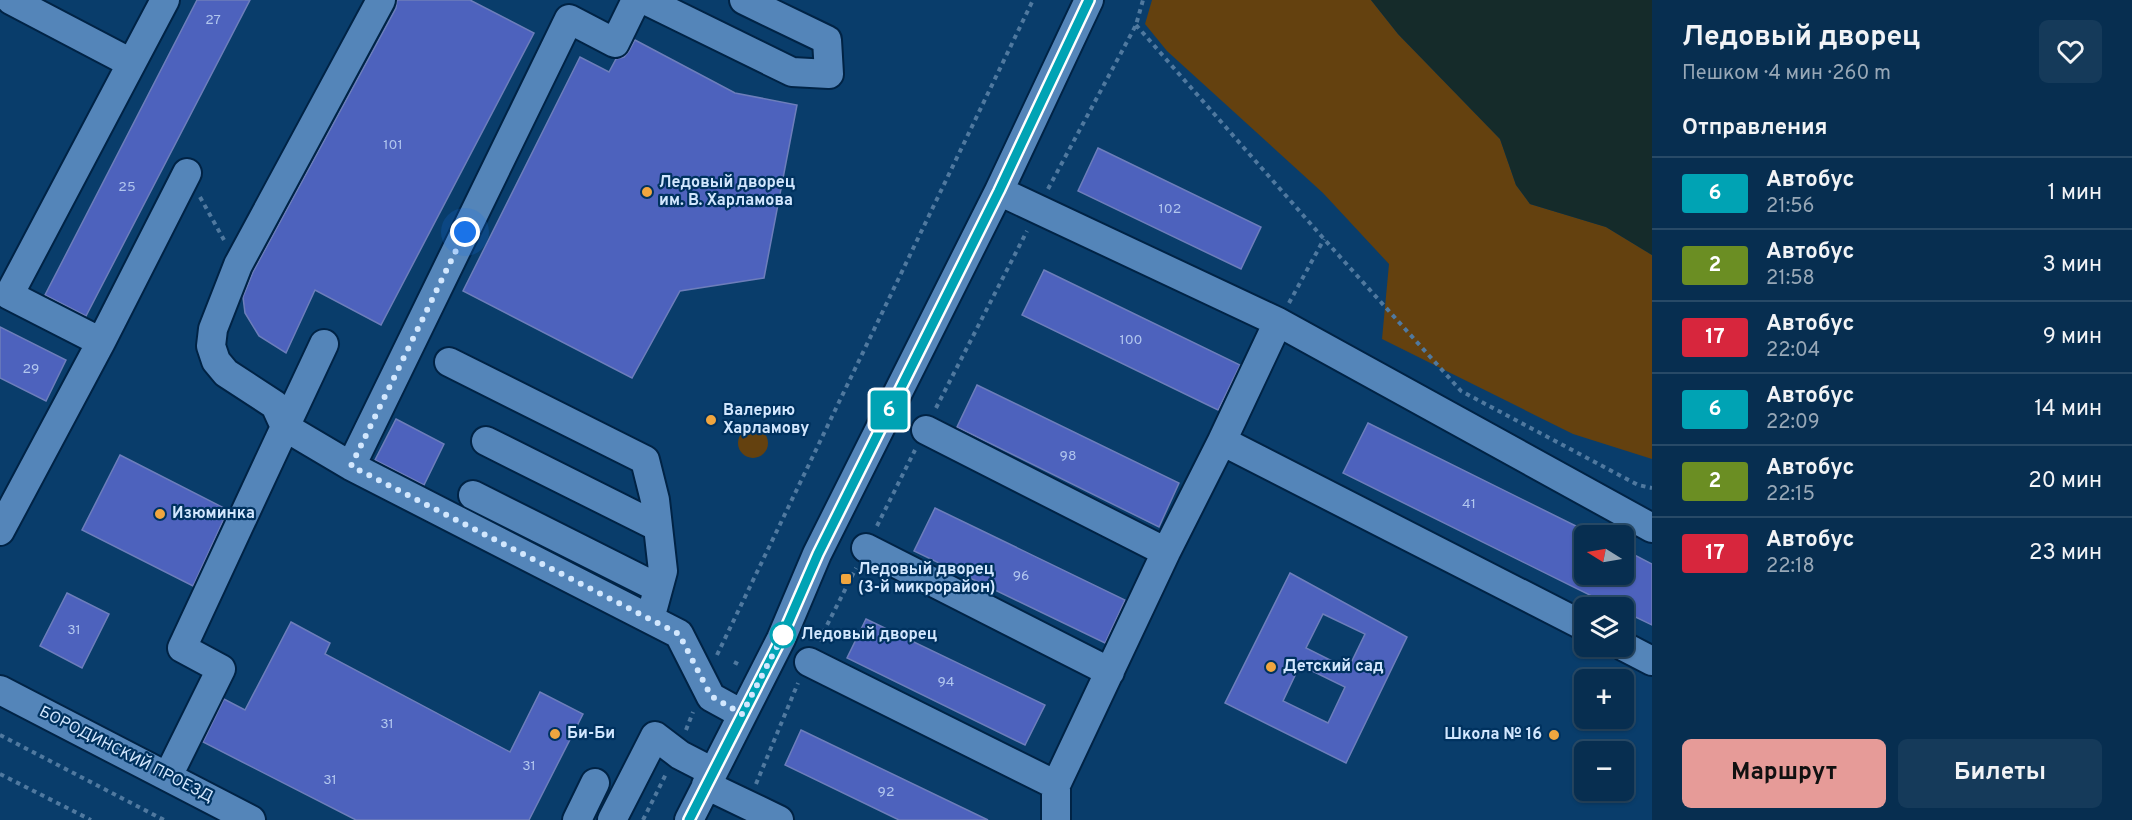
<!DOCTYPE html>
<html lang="ru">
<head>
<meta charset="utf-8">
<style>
  body { margin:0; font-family:Overpass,sans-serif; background:#153a5a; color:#f1f3f6; height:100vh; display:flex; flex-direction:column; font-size:22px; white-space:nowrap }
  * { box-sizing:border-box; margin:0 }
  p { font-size:20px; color:#98a8b7 }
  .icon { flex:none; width:33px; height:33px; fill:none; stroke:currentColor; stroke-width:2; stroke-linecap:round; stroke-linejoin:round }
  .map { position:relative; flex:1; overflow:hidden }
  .details { display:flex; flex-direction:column; background:#072e50; width:480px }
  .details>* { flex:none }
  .badge { padding:0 12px; border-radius:4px; font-size:21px; line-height:39px }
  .needle { width:39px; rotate:281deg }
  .buttons { position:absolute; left:1574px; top:525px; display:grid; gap:12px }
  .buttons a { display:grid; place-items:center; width:60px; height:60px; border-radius:9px; background:#072e50; box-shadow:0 2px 4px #0004,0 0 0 2px #284a67; font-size:30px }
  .you { position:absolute; width:30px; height:30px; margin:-15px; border:4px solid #fff; border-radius:50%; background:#1a73e8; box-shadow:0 0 0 9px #1a73e833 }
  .map>.badge { position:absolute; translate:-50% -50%; box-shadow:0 0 0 3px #fff }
  h2 { padding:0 30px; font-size:22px; line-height:54px }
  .round { display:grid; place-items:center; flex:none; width:63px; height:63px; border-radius:9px; background:#153a5a }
  .headline { display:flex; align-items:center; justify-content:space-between; height:102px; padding:0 30px }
  h1 { font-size:28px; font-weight:700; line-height:45px }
  .action { display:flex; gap:12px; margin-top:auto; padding:12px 30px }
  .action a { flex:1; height:69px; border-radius:9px; background:#e69b98; color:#111; font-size:24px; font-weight:700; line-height:69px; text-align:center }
  .action a+a { background:#153a5a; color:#f1f3f6 }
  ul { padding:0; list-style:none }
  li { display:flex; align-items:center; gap:18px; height:72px; padding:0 30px; border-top:2px solid #284a67 }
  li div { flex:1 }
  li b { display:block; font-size:22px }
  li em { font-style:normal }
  li .badge { min-width:66px; font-weight:700; text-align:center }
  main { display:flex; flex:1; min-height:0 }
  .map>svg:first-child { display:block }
</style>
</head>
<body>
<main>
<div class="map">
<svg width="1652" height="820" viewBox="0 0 1652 820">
  <rect width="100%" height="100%" fill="#093d6b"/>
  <path fill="#64410f" d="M1152,0h219l27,34 102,105 16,46 14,19 76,23 46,28v204l-79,-25 -191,-95 7,-75 -66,-71 -156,-142 -22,-27z
    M738 443a15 15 0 1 1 30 0a15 15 0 1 1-30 0Z"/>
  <path fill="#152b2a" d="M1371,0h281v255l-46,-28 -76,-23 -14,-19 -16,-46 -102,-105z"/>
  <path fill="#4d62bd" stroke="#6d7ebb" stroke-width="1.5" fill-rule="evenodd" d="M197,0h53l-164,316 -41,-21z
    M397,0h73l64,33 -153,292 -66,-35 -29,63 -27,-17 -14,-23 -2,-16 10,-25 143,-264z
    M635,40l100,53 62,12 -33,173 -84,13 -48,87 -169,-87 117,-234 29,15 7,-13 8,-2 5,-6z
    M1098,148l163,79 -20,42 -163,-78z
    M1044,270l196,95 -22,45 -196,-95z
    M0,327l66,33 -20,41 -46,-23z
    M977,385l202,98 -20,44 -202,-100z
    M396,419l48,25 -20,41 -49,-25z
    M1368,423l216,107v44h39v-25l29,15v61l-29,-14v-3h-7l-273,-135z
    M120,455l108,55 -35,76 -111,-56z
    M935,508l190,92 -20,43 -191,-92z
    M1290,573l117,64 -61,126 -121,-60zM1323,614l42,20 -17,35 -42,-21zM1300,665l45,22 -17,36 -45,-22z
    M67,593l42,21 -27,54 -42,-22z
    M866,619l179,86 -20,40 -178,-87z
    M291,622l39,21 -5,11 185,98 30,-60 43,22 -54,106h-173l-153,-78 21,-43 21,11z
    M801,730l187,90h-89l-114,-55z"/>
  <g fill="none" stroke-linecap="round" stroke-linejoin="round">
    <g stroke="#002345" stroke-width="32">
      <path id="minor" d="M11,0l120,63
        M636,0l-21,43 -46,-24 -218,447 328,168 32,63 31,17
        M645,0l147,72 37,2 -2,-34 -83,-40
        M999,191l279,131 374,206
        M101,342l-92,-47 156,-295
        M324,344l-39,83 66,39
        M449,362l196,98 10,40 8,71 -13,48
        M926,430l240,122
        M486,441l172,86
        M1222,441l56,-119
        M473,495l185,93
        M0,531l101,-189 86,-169
        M866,548l244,124
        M1623,646l29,15
        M809,662l247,123
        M0,690l251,130
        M168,776l53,-107 -39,-21 103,-221 -10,-22 -49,-32 -10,-12 -5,-15 2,-17 25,-64 143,-265
        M706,785l73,35
        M577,820l18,-37
        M612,820l43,-84 25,19 33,17
        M689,820l92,-181 36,-85 182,-363 90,-191
        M1056,820v-35l110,-233 56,-111 362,185"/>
    </g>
    <path stroke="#50799f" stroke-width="4" stroke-dasharray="4.5 4.5" stroke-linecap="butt" d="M1136,25l188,214 137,152 177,94 14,3
      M1048,189l88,-164 7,-25
      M200,197l24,43
      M1289,303l35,-64
      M936,408l91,-177
      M877,526l38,-76
      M819,641l37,-73
      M717,655l316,-655
      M734,662l8,4
      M686,730l7,-18
      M0,735l164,85
      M0,774l91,46
      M756,784l42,-101
      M643,820l24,-48"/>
    <use href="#minor" stroke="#5485b9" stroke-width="28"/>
  </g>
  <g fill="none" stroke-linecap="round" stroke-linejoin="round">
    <g stroke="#fff" stroke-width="14">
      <path id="line" d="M689,820l92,-181 37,-85 181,-363 90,-191"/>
    </g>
    <use href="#line" stroke="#00a3b4" stroke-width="9"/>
    <path stroke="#d2e7fe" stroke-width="6" stroke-dasharray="0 10.8" d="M465,232l-114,234 328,168 32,62 31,18 41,-79"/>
  </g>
  <g fill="#f0a63f" stroke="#00325f" stroke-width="2">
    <circle cx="647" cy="192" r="6"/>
    <circle cx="711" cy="420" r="6"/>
    <circle cx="160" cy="514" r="6"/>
    <rect x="840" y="573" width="12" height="12" rx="3"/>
    <circle cx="1271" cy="667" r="6"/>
    <circle cx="555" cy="734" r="6"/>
    <circle cx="1554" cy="735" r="6"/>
  </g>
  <circle fill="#fff" stroke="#00a3b4" stroke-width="3" cx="783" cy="635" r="12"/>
  <g text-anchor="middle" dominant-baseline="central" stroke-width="4.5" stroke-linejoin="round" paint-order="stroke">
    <g font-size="14" fill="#b1c6ee">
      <text x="213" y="20">27</text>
      <text x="393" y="145">101</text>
      <text x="127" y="187">25</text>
      <text x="1170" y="209">102</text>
      <text x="1131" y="340">100</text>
      <text x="31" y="369">29</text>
      <text x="1068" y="456">98</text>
      <text x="1469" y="504">41</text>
      <text x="1021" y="576">96</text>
      <text x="74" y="630">31</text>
      <text x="946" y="682">94</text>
      <text x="387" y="724">31</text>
      <text x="529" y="766">31</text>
      <text x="330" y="780">31</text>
      <text x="886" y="792">92</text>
    </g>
    <g font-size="16" font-weight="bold" fill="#d2e7fe" stroke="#00325f" text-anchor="start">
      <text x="659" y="183">Ледовый дворец<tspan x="659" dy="18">им. В. Харламова</tspan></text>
      <text x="723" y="411">Валерию<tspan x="723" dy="18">Харламову</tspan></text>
      <text x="172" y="514">Изюминка</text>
      <text x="858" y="570">Ледовый дворец<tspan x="858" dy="18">(3-й микрорайон)</tspan></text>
      <text x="1283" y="667">Детский сад</text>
      <text x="567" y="734">Би-Би</text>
      <text x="1542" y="735" text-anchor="end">Школа № 16</text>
    </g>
    <g font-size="16" font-weight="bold" fill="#d2e7fe" stroke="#00325f" text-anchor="start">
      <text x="801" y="635">Ледовый дворец</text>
    </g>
    <g font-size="16" fill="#d2e7fe" stroke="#00325f">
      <text transform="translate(126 755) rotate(27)">БОРОДИНСКИЙ ПРОЕЗД</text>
    </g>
  </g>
</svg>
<div class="buttons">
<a><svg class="needle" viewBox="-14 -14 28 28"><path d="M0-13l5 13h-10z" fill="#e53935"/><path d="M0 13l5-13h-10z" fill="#98a8b7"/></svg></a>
<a><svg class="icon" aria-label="layers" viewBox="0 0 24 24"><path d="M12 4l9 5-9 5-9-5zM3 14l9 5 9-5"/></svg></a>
<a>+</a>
<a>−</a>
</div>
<div class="you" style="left:465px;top:232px"></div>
<b class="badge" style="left:889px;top:410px;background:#00a3b4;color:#fff">6</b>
</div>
<section class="details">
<div class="headline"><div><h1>Ледовый дворец</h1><p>Пешком · 4 мин · 260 m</p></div><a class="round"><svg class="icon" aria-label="heart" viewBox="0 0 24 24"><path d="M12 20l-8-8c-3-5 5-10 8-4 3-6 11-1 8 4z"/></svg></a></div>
<h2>Отправления</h2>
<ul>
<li><span class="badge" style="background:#00a3b4;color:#fff">6</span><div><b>Автобус</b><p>21:56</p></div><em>1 мин</em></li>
<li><span class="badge" style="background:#6b8e23;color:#fff">2</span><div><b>Автобус</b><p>21:58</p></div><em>3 мин</em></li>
<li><span class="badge" style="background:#d7263d;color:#fff">17</span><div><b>Автобус</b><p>22:04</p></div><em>9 мин</em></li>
<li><span class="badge" style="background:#00a3b4;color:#fff">6</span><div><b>Автобус</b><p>22:09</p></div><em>14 мин</em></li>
<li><span class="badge" style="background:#6b8e23;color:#fff">2</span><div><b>Автобус</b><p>22:15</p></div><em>20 мин</em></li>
<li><span class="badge" style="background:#d7263d;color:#fff">17</span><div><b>Автобус</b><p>22:18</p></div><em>23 мин</em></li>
</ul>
<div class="action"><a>Маршрут</a><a>Билеты</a></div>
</section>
</main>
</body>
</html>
